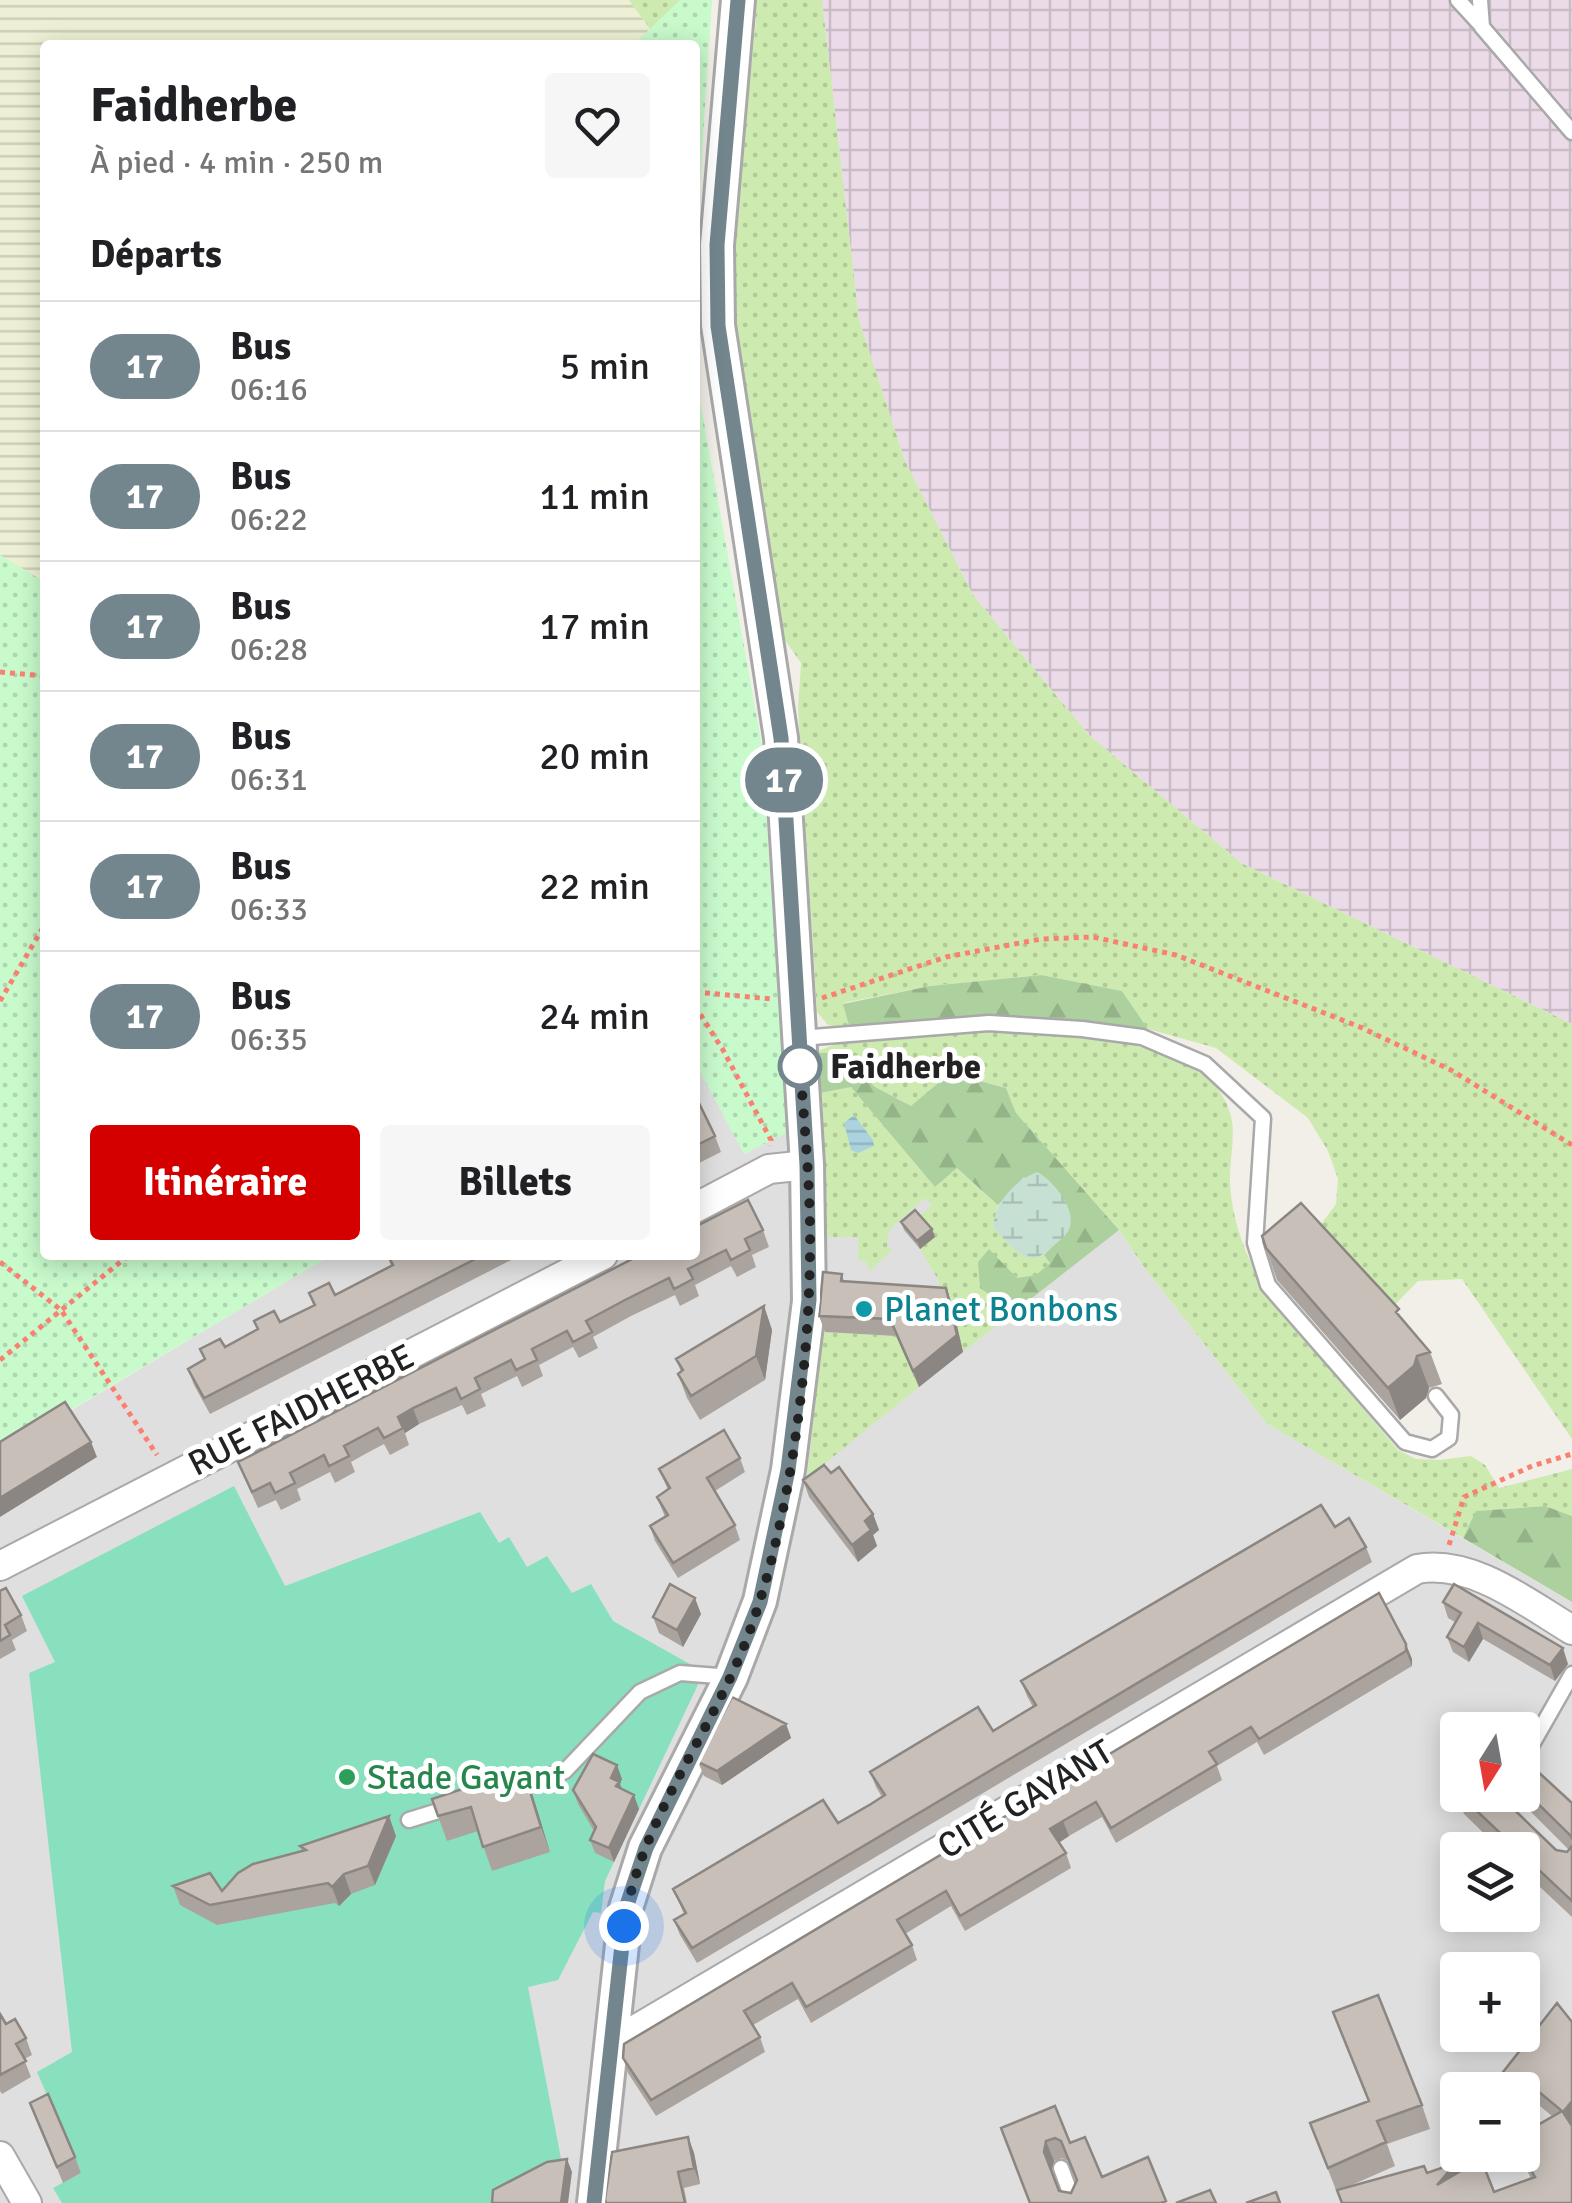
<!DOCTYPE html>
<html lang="fr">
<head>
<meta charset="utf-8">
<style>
  body { margin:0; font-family:Signika,sans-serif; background:#f6f6f6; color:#202124; height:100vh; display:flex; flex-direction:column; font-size:38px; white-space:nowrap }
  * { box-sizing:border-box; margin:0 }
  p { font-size:32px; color:#757577 }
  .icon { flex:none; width:55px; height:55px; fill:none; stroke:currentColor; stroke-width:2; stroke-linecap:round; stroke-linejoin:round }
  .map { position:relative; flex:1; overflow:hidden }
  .side { position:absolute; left:40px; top:40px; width:660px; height:1220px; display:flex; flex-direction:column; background:#fff; border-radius:10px; box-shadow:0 5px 25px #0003 }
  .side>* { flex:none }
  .badge { padding:0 20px; border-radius:32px; font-size:35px; line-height:65px }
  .needle { width:65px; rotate:191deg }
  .controls { position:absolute; left:1440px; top:1712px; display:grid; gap:20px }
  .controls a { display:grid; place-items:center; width:100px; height:100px; border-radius:10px; background:#fff; box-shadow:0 5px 25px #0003; font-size:50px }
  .you { position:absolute; width:50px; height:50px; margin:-25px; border:8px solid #fff; border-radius:50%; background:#1a73e8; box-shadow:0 0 0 15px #1a73e833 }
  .map>.badge { position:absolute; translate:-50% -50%; box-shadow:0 0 0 5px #fff }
  h2 { padding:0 50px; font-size:38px; line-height:90px }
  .round { display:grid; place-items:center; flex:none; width:105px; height:105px; border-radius:10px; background:#f6f6f6 }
  .overview { display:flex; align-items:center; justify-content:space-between; height:170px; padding:0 50px }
  h1 { font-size:48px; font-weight:700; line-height:75px }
  .primary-button { display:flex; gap:20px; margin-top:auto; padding:20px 50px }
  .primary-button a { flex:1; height:115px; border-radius:10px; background:#d40000; color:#fff; font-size:40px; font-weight:700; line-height:115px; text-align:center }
  .primary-button a+a { background:#f6f6f6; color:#202124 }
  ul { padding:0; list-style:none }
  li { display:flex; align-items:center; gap:30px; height:130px; padding:0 50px; border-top:2px solid #e0e0e0 }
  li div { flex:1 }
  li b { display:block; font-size:38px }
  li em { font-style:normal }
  li .badge { min-width:110px; font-weight:700; text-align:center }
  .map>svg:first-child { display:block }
</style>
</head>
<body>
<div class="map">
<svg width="1572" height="2203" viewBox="0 0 1572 2203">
  <defs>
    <pattern id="industrial-grid" width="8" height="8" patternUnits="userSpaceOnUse" patternTransform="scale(2.5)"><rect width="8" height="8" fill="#ebdbe8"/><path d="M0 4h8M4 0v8" fill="none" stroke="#c9bcc7"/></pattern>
    <pattern id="farmland-rules" width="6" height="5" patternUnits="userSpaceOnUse" patternTransform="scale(2.5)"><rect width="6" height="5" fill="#eef0d5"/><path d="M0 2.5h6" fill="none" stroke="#ccceb7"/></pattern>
    <pattern id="grass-dots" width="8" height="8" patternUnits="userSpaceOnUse" patternTransform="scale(2.5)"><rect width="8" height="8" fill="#cdebb0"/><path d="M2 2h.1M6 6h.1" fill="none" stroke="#b0c997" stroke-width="1.8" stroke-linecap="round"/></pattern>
    <pattern id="forest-firs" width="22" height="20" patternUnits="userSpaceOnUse" patternTransform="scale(2.5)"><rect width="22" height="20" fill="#add19e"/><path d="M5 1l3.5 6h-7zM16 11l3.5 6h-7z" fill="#95b388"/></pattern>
    <pattern id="wetland-marsh" width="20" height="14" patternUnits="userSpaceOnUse" patternTransform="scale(2.5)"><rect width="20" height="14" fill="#c6e0d4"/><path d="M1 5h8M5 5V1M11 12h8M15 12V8" fill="none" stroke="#aac0b6"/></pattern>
    <pattern id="park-dots" width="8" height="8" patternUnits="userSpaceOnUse" patternTransform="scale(2.5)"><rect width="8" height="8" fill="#c8facc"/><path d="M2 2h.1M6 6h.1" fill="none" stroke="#acd6af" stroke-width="1.8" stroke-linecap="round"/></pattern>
    <pattern id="water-rules" width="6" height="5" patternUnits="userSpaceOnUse" patternTransform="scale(2.5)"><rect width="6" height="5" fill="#aad3df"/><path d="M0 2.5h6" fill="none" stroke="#92b5bf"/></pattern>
  </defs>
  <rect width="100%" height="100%" fill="#f2efe9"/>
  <path fill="#e0dfdf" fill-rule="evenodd" d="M816,1053l200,60 103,117 25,37 123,157 305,178v601h-1572v-750l331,-198h364v-193l50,92 43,-23 -5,-76zM1458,1730h64v65h-64zM1458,1850h64v65h-64zM1458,1970h64v65h-64zM1458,2090h64v65h-64z"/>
  <path fill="url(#industrial-grid)" d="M822,0h750v1024l-331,-161 -152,-128 -116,-140 -68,-134 -46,-141z"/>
  <path fill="url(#farmland-rules)" d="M0,0h629l21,29 -17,16h-588v537l-45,-27z"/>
  <path fill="url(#grass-dots)" d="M629,0h83l-17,183v-138h-62l17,-16z
    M755,0h67l37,320 46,141 68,134 116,140 152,128 331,161v415l-110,-160 -44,2 -32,33 -73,-79 23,-31 2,-25 -10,-28 -20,-33 -92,-70 -68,-19 -26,-38 -82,-16 -110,11 -87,17 7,26 -22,-4 -11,-13 -19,-303 3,-46 -18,-26 -41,-231 -11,-80v-73l25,-233z
    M989,1030c68,5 228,3 243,91 3,20 -3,42 -2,62 2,43 21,88 46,122l122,145 18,9 24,1 31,-4 14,9 14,23 73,-19v47l-27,-10 -68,5 -14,27 -196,-114 -123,-157 -25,-37 -103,-117 -10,-25 -56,-15 -38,33 -37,-19 -35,-34h-24c31,-21 132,-20 173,-23z
    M851,1087l84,100 21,-19 42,37 -5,22c16,16 27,33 51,28l6,8 -14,12 -19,3 -29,-29 -8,39 34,24 -51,40 -6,-21 -38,56 -112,91 16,-146 78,4 51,-17 1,-14 -15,-2 1,-22 -19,-32 14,-12 -16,-19 14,-13 -7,-7 -36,32 -2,16 5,4 -23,22 -2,-10 -9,-2v-23h-31l-7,-144z"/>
  <path fill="url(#forest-firs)" d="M1041,975l81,16 26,38 -159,-13 -139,13 -7,-25 87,-18z
    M816,1053h24l35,34 36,19 39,-33 56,15 10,25 103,117 -105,82 -34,-24 -2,-26 11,-13 28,29 19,-3 14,-12 -6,-8 25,-25 -45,-53 -26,28 -41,-37 -22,19 -84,-100 -31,6z
    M1545,1506l27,10v86l-109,-64 13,-27z"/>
  <path fill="url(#wetland-marsh)" d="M1037,1172c15,7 43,40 31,59 -3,6 -12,12 -17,17 -6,5 -13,11 -21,10 -14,-2 -28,-22 -37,-31 2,-25 21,-46 44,-55z"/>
  <path fill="url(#park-dots)" d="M680,0h32l-17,260v-215h-62z
    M695,372l66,369 27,391 -44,22 -49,-92z
    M0,555l45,27v673h286l-331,197z"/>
  <path fill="#88e0be" d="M234,1486l51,100 195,-74 19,31 10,-6 18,30 20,-11 25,37 19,-9 22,37 91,51 -99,209 -4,32 -8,-1 -35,68 -30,7 36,187 -65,29h-437l-9,-15 28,-15 -44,-101 35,-20 -43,-379 26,-11 -33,-66z"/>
  <path fill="url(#water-rules)" d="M854,1115l19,25 1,6 -16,7 -7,-3 -7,-27z"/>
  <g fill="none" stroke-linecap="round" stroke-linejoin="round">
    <g stroke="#a9a9a9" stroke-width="19">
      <path id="service" d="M1458,0l23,25
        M1480,0l2,27 90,105
        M800,1038l189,-15 93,6 60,8 63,27 58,54 -8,125 13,42 137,157 27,7 17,-11 2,-23 -15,-19
        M1522,1752l9,-6 41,-72
        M510,1788l55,-17 75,-79 40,-19 51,4
        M409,1820l42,-13
        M1061,2168l13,35"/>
    </g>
    <g stroke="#a9a9a9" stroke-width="32">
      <path id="minor" d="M695,1208l74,-39 38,-4
        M0,1566l603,-311
        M611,2044l806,-475c55,-10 110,34 155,61
        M0,2156l27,47"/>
    </g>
    <g stroke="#a9a9a9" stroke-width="38">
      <path id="tertiary" d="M594,2203l32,-295 19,-60 86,-171 29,-76 28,-131 21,-169 -2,-136 -26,-427 -63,-413 -1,-80 21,-245"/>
    </g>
    <path stroke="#fa8072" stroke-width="5" stroke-dasharray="5 5" stroke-linecap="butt" d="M0,672l45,4
      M695,992l77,7
      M822,998l124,-41 95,-18 52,-2 83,18 184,72 91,43 121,75
      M0,1001l45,-77
      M695,1006l28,44 48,90 -1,6
      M0,1262l61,48 96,145
      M0,1360l129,-105
      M1449,1545l15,-48 68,-31 40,-12"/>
    <use href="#service" stroke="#fff" stroke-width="14"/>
    <use href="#minor" stroke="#fff" stroke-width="28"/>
    <use href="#tertiary" stroke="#fff" stroke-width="32"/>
  </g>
  <path fill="#aba49e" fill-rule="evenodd" d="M695,1099l20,37 6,16 -26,13z
    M901,1222l31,7 3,8 -15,12 -16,-19z
    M763,1230l6,17 -17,8 4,12 -19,10 -6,-11 -36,19 4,11 -19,10 -5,-11 -44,21 -38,21 5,11 -19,10 -6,-11 -34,18 4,11 -21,11 -5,-11 -36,18 5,12 -19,9 -5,-10 -43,19 -14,9 4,12 -19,10 -6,-11 -17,9 -16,9 4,10 -20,11 -5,-11 -33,17 4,11 -20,10 -5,-10 -18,8 -20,-46z
    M1262,1236l140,83 28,33 12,32 -13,4 -3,10 -26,22 -123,-140z
    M387,1255h134l-311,159 -16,-29 -6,-16 16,-9 -4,-11 25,-2 32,-17 -3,-9 26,1 33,-17 -4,-12 26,2 56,-29z
    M842,1274l2,7 108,23 11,48 -44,35 -23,-51 -71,-4 -6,-16z
    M764,1306l8,24 -7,50 -65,40 -13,-22 -9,-24 3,-2 -5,-13z
    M740,1458l5,14 -30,19 20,34 5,15 -62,38 -23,-37 -5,-15 15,-9 -8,-20 11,-7 -9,-21z
    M831,1473l42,41 6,16 -6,5 4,11 -19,16 -49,-65 -6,-17z
    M1335,1527l31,20 6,15 -675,401 -17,-28 -6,-15 10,-6 -11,-25 165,-66 44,-26 -6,-10 -6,-15 123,-41 40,-24 -6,-11 -6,-15z
    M0,1591l21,24 6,16 -15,9 4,10 -16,9z
    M1379,1593l33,66v7l-148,89 -7,-13 -40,24 5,14 -106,63 -14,-26 -33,19 -10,7 7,10 5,15 -106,63 -14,-25 -46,28 7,11 5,15 -106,63 -13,-24 -45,26 7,12 5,15 -109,64 -28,-43 -5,-15z
    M1443,1602l125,62 -13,17 -72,-42 -14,23 -16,-10 -6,-15 8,-15 -7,-4z
    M701,1614l-18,33 -24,-14 -6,-16z
    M786,1724l5,14 -69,47 -18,-9 -6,-14z
    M1522,1757l50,46v114l-50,-47v-20h-21l-37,-36 -9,-24 3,-3v8h41l57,55 11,2 2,-2 -55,-55h8z
    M523,1769l27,83 -58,19 -14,-40 -31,10 -9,-25z
    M622,1779l-2,5 1,5 18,20 -25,53 -19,-9 -5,-13 4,-9 -16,-27 -5,-14z
    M396,1836l-21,49 -24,9 -12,12 -4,-3 -118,22 -37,-20 -7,-19 49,5 80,-40 -2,-5z
    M1333,2012l89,93 8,24 -43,15 8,22 -50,22 82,-15 29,-10 3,9 35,20 37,-14 -13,-23h4l31,-38 -19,-16 -12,13v-24h-33l83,-68v181h-231l-31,-80 58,-22z
    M0,2014l6,10 20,14 6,17 -8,4 7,18 -29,17 -2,-3z
    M30,2103l45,54 6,16 -18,10z
    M1055,2106l15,37 32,34 46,-20 18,46h-136zM1062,2158l6,3 9,20 -6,12 -12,-2 -8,-20 3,-10z
    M688,2137l6,16 6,31 -16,4 3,15h-81z"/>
  <path fill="#8b8681" d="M932,1229l3,8 -15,12 -3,-8z
    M946,1288l6,16 11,48 -44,35 -6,-16z
    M764,1306l8,24 -7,50 -9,-24z
    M1417,1356l12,32 -3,10 -26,22 -12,-32z
    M413,1408l6,16 -14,9 -7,-16z
    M91,1442l6,15 -97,60v-19z
    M873,1514l6,16 -6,5 4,11 -19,16 -6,-17 13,-24z
    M695,1598l6,16 -18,33 -6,-17z
    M1478,1623l5,16 -14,23 -5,-15z
    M1406,1644l6,15v7l-6,-15z
    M1563,1648l5,16 -13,17 -5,-16z
    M786,1724l5,14 -69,47 -5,-14z
    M617,1765l5,14 -2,5 4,11 -13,-17z
    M523,1769l9,24 18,59 -9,-25z
    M634,1795l5,14 -25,53 -5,-14z
    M389,1816l7,20 -21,49 -7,-19z
    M1063,1821l6,15 -14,9 -5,-16z
    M344,1874l7,20 -12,12 -7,-19z
    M1526,2081l8,20 -12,13v-24h-3z
    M1572,2101v29l-9,-18z
    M688,2137l6,16 6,31 -6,-16z
    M1046,2141l8,20 -3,11 -7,-20z
    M567,2159l5,13 -4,31h-7z
    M1456,2163l7,20 -26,2z"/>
  <path fill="#c7bfb8" stroke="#8b8681" stroke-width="2.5" fill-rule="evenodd" d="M695,1099h2l18,37 -20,10z
    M748,1200l15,30 -18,9 5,11 -19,10 -5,-10 -38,19 5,10 -19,10 -5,-11 -44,22 -39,21 6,11 -19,10 -6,-11 -35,18 5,11 -21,10 -5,-10 -36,18 5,11 -19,10 -5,-11 -43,20 -15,9 5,11 -19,10 -6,-10 -34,18 5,10 -20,10 -5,-11 -34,18 5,10 -20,10 -5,-10 -18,9 -14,-30 402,-207h55v-28z
    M1301,1203l98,106 -3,3 34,40 -13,4 -3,10 -26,22 -122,-140 -4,-12z
    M915,1210l17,19 -15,12 -16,-19z
    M388,1255h95l-279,143 -16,-29 17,-10 -5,-10 20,-10 5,8 33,-18 -4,-8 20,-10 6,11 35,-17 -6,-12 20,-10 6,12 58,-30z
    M823,1272l19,2 -1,7 105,7 11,47 -44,36 -23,-52 -71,-3z
    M764,1306l-8,50 -65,40 -13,-22 5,-4 -7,-11z
    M65,1402l26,40 -91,56v-56z
    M724,1430l16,28 -33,20 28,47 -62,38 -23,-37 18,-11 -11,-18 13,-9 -11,-19z
    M824,1465l7,8 8,-6 34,47 -8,7 6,9 -19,15 -49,-65z
    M1321,1505l14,22 14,-9 17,29 -674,401 -18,-28 12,-7 -13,-24 150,-89 15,23 33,-19 14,-9 -15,-23 108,-65 15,24 43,-26 -15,-24z
    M670,1584l25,14 -18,32 -24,-13z
    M1454,1584l109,64 -13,17 -72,-42 -14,24 -17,-10 14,-24 -18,-11z
    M6,1588l15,27 -16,10 5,10 -10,6v-50z
    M1379,1593l27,51v7l-147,88 -8,-12 -42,25 8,12 -106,64 -15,-26 -33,19 -13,8 16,24 -106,63 -14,-25 -49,29 15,25 -106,62 -14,-24 -48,28 16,26 -109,63 -28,-42 1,-14z
    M732,1697l54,27 -69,47 -19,-9z
    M593,1754l24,11 -6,13 8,4 -3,4 18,9 -25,53 -19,-8 6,-13 -23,-37z
    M1522,1757l50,46v36l-1,-3 -49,-48z
    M523,1769l18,58 -58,20 -12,-40 -33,9 -6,-17z
    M1460,1795h39l57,55 11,2 5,-6v55l-50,-47v-4h-4z
    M389,1816l-21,50 -24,8 -12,13 -4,-4 -118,22 -37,-19 37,-13 12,18 16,-18 15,-9 53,-14 -6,-4z
    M1378,1995l44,110 -45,16 9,21 -58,26 -18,-45 59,-22 -36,-89z
    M1557,2003l15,19v79l-9,11 9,14v77h-230l-5,-13 87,-24 3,7 29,-10 -19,22 44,-26 13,33 41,-15 -13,-22v-21l40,-23 -36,-30 -7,9h-30z
    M0,2014l6,10 9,-5 11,19 -10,6 10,17 -26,14z
    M48,2094l27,63 -18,10 -27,-64z
    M1055,2106l15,37 15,-6 17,40 46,-20 18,44 -5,2h-131l-29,-75zM1055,2138l6,3 16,39 -6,13 -12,-2 -15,-39 2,-11z
    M688,2137l6,31 -16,4 7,31h-79l-1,-4 7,-47z
    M567,2159l-6,44h-69l1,-13 54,-28z
    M1210,2190l6,13h-40z
    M1276,2192l4,11h-34z"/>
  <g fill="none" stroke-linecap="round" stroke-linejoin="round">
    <g stroke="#fff" stroke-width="22">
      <path id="line" d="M594,2203l32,-295 20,-60 84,-171 30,-75 28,-132 21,-170 -2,-135 -26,-427 -63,-412 -1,-81 21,-245"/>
    </g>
    <use href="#line" stroke="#73868d" stroke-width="15"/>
    <path stroke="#222" stroke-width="10" stroke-dasharray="0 18" d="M624,1926c15,-103 85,-189 122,-285 43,-112 63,-270 64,-389 1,-64 -6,-127 -10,-190v4"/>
  </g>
  <circle fill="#fff" stroke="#73868d" stroke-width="5" cx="800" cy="1066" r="20"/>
  <circle fill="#0f9aa8" stroke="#fff" stroke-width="4" cx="864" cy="1309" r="10"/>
  <circle fill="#2e9e5b" stroke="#fff" stroke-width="4" cx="347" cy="1777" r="10"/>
  <g text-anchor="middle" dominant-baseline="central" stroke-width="10" stroke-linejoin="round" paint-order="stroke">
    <g font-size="35" font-weight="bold" fill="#222" stroke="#fff" text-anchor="start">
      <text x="830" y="1066">Faidherbe</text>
    </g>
    <g font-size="35" fill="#0d838f" stroke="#fff" text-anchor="start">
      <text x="884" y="1309">Planet Bonbons</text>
    </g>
    <g font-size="35" fill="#222" stroke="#fff">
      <text transform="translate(301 1410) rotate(-27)">RUE FAIDHERBE</text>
      <text transform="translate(1025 1799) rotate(-31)">CITÉ GAYANT</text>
    </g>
    <g font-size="35" fill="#27864d" stroke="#fff" text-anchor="start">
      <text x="367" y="1777">Stade Gayant</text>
    </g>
  </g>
</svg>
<div class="controls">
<a><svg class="needle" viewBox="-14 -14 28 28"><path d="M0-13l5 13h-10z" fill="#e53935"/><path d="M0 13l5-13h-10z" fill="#757577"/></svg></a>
<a><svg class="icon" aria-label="layers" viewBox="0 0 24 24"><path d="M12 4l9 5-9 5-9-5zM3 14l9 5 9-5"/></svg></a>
<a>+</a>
<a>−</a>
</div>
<div class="you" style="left:624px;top:1926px"></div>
<b class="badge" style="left:784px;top:780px;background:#73868d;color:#fff">17</b>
<section class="side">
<div class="overview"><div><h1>Faidherbe</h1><p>À pied · 4 min · 250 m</p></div><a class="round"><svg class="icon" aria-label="heart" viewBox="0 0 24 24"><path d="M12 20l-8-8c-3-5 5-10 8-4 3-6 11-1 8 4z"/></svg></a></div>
<h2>Départs</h2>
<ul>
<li><span class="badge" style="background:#73868d;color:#fff">17</span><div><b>Bus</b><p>06:16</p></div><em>5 min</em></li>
<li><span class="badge" style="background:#73868d;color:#fff">17</span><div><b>Bus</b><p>06:22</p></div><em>11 min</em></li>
<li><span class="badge" style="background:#73868d;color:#fff">17</span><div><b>Bus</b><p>06:28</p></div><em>17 min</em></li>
<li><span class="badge" style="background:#73868d;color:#fff">17</span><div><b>Bus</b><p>06:31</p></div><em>20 min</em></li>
<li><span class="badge" style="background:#73868d;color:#fff">17</span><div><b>Bus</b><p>06:33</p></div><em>22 min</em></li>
<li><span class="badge" style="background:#73868d;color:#fff">17</span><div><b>Bus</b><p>06:35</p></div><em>24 min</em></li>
</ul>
<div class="primary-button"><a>Itinéraire</a><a>Billets</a></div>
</section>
</div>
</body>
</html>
